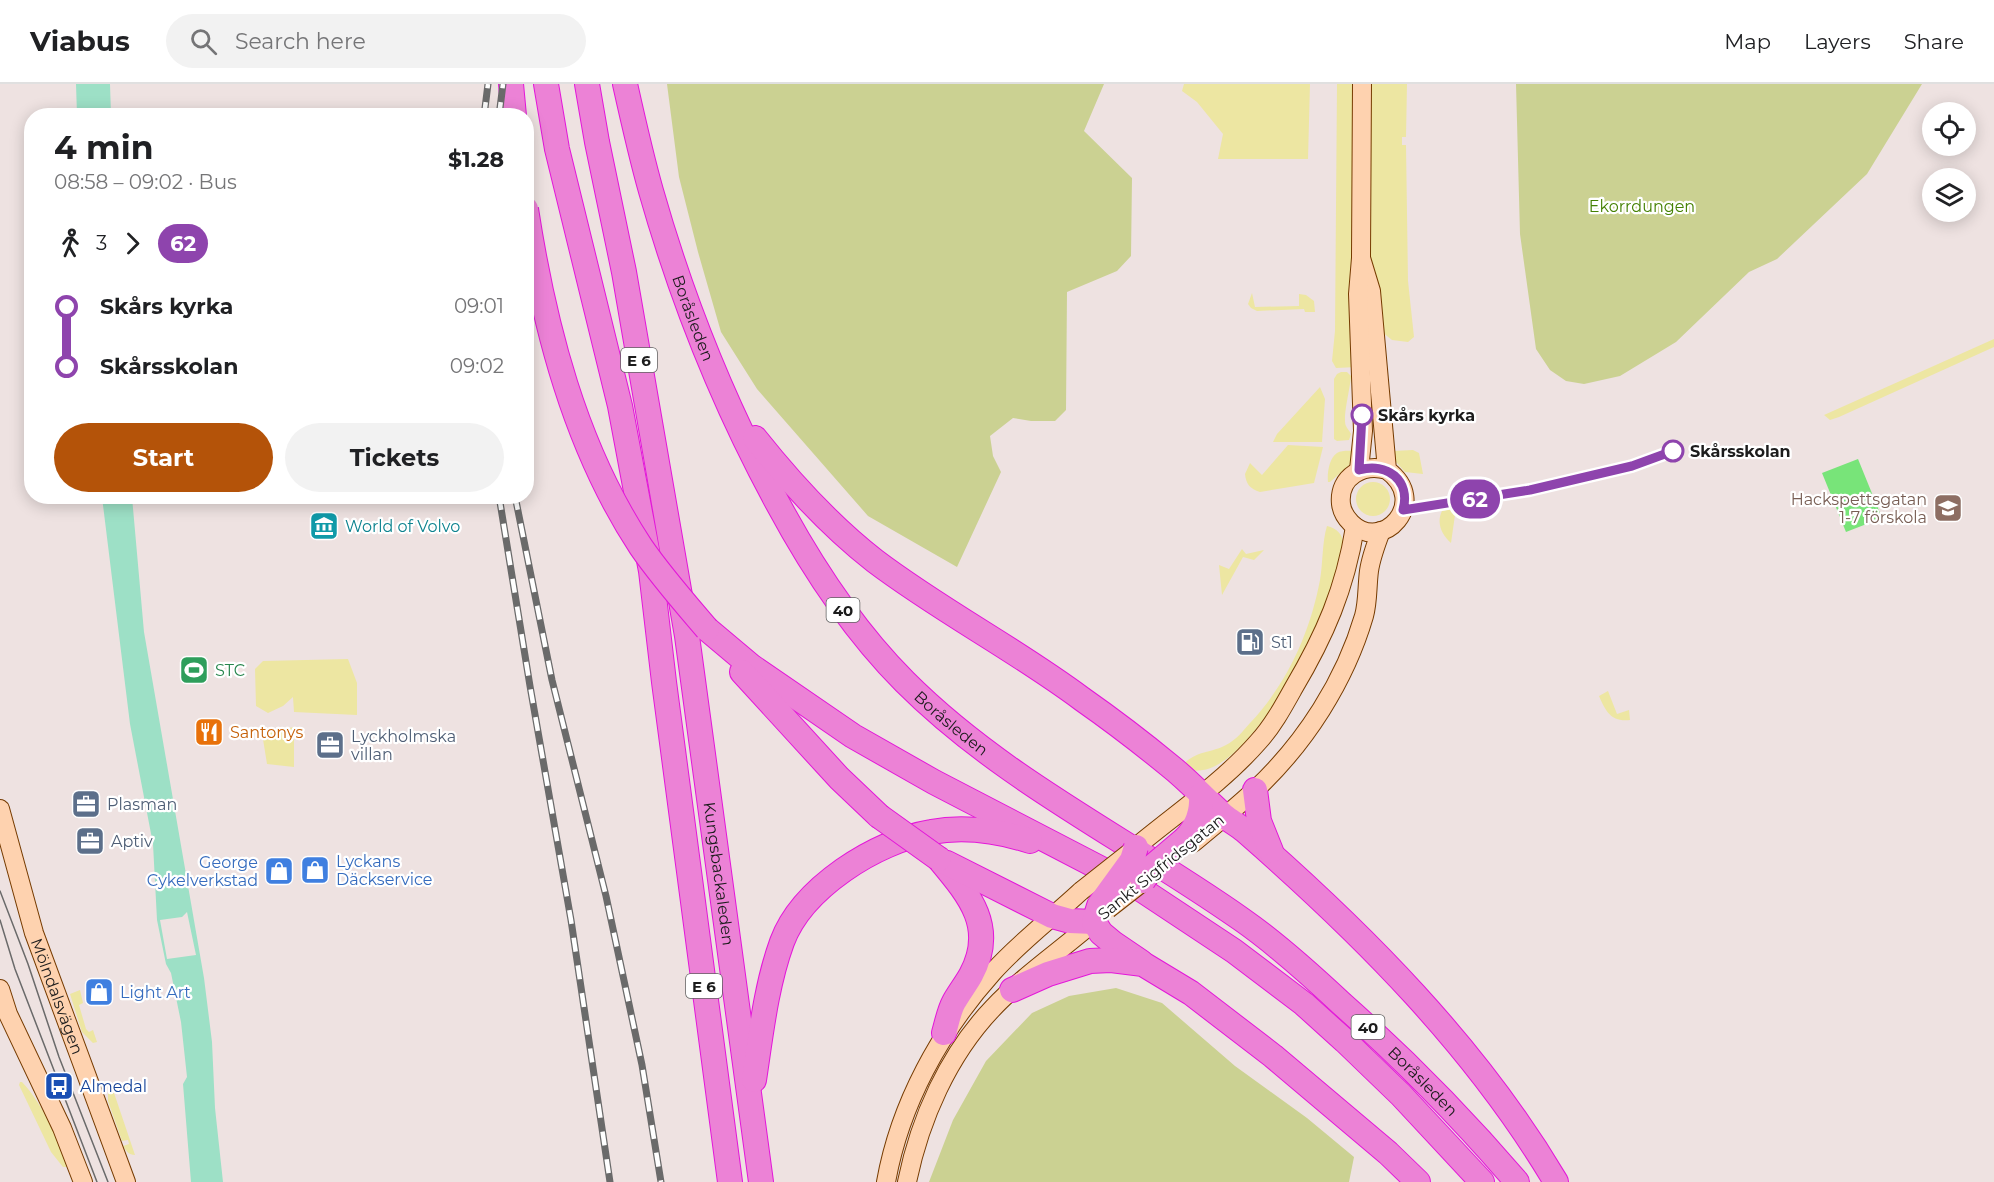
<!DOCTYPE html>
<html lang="en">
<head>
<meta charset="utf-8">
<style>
  body { margin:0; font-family:Montserrat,sans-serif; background:#f2f2f2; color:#202124; height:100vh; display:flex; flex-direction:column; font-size:22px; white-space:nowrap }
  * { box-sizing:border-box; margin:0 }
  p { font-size:20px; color:#757577 }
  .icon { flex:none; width:33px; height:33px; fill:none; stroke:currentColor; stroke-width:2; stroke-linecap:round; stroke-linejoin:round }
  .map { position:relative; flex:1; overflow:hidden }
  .details { position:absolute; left:24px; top:24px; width:510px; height:396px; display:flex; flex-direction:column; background:#fff; border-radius:24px; box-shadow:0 3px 15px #0003 }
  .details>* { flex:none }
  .badge { padding:0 12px; border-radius:20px; font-size:21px; line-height:39px }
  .fabs { position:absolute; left:1922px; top:18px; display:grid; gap:12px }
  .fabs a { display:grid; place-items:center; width:54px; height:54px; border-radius:50%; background:#fff; box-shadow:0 3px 15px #0003; font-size:30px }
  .map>.badge { position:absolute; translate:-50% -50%; box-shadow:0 0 0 3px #fff }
  .legs { display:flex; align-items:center; gap:9px; height:66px; padding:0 30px; font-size:20px }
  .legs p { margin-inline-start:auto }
  .overview { display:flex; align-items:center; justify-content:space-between; height:102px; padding:0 30px }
  h1 { font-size:33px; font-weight:700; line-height:45px }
  .primary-button { display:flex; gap:12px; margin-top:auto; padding:12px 30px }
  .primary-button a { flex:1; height:69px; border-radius:36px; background:#b45309; color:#fff; font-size:24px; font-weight:700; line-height:69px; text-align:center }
  .primary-button a+a { background:#f2f2f2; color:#202124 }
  ul { padding:0 30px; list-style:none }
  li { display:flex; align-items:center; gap:21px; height:60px; font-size:22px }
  li i { display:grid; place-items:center; width:9px; height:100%; margin:0 8px; background:currentColor }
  li i::after { content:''; width:15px; height:15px; margin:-8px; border:4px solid; border-radius:50%; background:#fff }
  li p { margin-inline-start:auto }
  li:first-child i { background:linear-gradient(#0000 50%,currentColor 0) }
  li:last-child i { background:linear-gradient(currentColor 50%,#0000 0) }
  header { display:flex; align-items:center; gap:36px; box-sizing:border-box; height:84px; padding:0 30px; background:#fff; border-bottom:2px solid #e0e0e0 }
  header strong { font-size:28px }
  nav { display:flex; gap:33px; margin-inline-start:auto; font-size:21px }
  .search { width:420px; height:54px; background:#f2f2f2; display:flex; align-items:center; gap:15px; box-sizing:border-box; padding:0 21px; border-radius:33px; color:#757577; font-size:22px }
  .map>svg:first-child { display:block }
</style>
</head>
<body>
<header>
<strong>Viabus</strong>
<div class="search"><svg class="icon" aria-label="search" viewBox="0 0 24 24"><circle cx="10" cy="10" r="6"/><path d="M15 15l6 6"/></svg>Search here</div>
<nav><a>Map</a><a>Layers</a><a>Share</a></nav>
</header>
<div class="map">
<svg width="1994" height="1098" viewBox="0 0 1994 1098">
  <rect width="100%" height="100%" fill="#eee2e1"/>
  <path fill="#ede6a2" d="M1184,0h126l-2,75h-90l5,-25 -26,-32 -15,-11z
    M1337,0h15v156l5,127 -21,1 -4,-7 3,-30z
    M1372,0h35l-1,53h-4v8h4l2,136 6,56 -6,5 -16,-2 -10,-8 -11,-67 -1,-143z
    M1252,209l3,14 44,-1v-12l7,1 8,6 1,11h-10l-1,-3 -47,2 -6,-3 -3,-4z
    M1994,255v8l-155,70 -9,3 -6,-5z
    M1341,288h6l4,4c0,9 -9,42 -5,50 1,3 4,5 5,8l-2,6 -12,1 -3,-2v-60l3,-5z
    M1320,303l5,12 -3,43h-49l4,-8z
    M1288,361l35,2 -9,36 -54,9c-10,-3 -14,-8 -15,-18l5,-11 12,12z
    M1413,366l6,3 4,21 -18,-2 -9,-10 -3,-11z
    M1357,367l-3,10 -24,21h-2c-1,-8 1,-24 9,-29 5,-3 14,-2 20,-2z
    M1356 415a17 17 0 1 1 34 0a17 17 0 1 1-34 0Z
    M1456,424l-5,35c-9,-8 -15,-20 -9,-32z
    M1327,442c10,2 16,9 17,19 1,8 -4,19 -6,27 -5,14 -8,30 -13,44 -5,13 -14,25 -20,37 -18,31 -76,139 -123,114 10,-16 30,-14 44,-22 10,-5 17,-14 24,-22 37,-39 60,-90 70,-143 3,-17 2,-38 7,-54z
    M1242,465l4,5 18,-4 -10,10 -11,-3 -21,38 -3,-30 10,4z
    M348,575l9,24v32l-63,-3 -1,-15 -10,9 -15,7 -12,-7 -1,-37 8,-8z
    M1608,607l9,23 12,-4 1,10c-19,2 -24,-8 -31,-24z
    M294,643v40l-27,-3 -5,-31z
    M80,906l3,13 -4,2 7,24 3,3 4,-2 4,12 -4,1 -11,-11 -12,-38z
    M110,997l25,74c-6,0 -9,-4 -12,-9l6,-2 -1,-4 -6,1 -14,-40v-19z
    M20,998h2c22,23 34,56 46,85h-5l-12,-15 -32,-67z"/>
  <path fill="#cbd192" d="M667,0h440h-3l-20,47 48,47 -1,78 -14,15 -50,21 -1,118 -11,11h-24l-18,-3 -23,18 3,20 8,16 -44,95 -89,-51 -111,-127 -36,-57 -23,-80 -19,-75z
    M1516,0h406l-55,90 -90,85 -28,13 -73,70 -56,34 -36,8 -18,-3 -16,-11 -14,-21 -16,-115z
    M1116,904l46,15 73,63 72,52 47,39 -5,25h-420l24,-62 33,-59 46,-48 37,-17z"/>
  <path fill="#78e479" d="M1858,375l24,59 -36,14 -24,-59z"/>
  <path fill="#9de0c6" d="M76,0h34l1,31h-34z
    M102,413h30l12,135 60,346 8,64 3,66 8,74h-32l-8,-98 4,-7 -6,-55 -10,-49 -5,-9 -9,-44 -4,-76 -23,-120z"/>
  <path fill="#eee2e1" d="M187,828l9,43 -29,4 -7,-39 22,-3z"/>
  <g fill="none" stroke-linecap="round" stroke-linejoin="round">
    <g stroke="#763b00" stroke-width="20">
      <g id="secondary">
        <path d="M1361,174l10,33 16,179c44,32 -5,84 -36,53 -5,-5 -9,-11 -10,-19 -3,-28 23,-41 46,-34"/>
        <path d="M1359,386l4,-39 -5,-137 3,-36 1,-174"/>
        <path id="s1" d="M0,725l34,124 92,249"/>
        <path d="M1193,759c21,-18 43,-35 63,-54 49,-46 89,-108 108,-173 4,-14 3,-30 5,-45 2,-14 7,-27 12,-40"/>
        <path d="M1136,763c41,-34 87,-65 122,-105 14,-15 25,-35 35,-53 32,-54 52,-100 62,-162"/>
        <path d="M0,905l8,25 54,114 21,54"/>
        <path d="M886,1098c14,-78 54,-151 107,-210 27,-30 59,-54 88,-81"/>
        <path d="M907,1098c13,-63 41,-127 86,-174 31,-33 70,-59 104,-89"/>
      </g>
    </g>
    <g stroke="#e317d9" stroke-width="26">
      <g id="highway">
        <path d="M511,0l3,32"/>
        <path d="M546,0l11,65 63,257 31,165 13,111 66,500"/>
        <path id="s2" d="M587,0l10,58 27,130 63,364 74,546"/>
        <path id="s3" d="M625,0c8,36 16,72 26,107 31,109 73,214 127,313 35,65 75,126 127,178 98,98 224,158 336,237 36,25 69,55 101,85 62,55 121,115 175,178"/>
        <path d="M755,354c35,44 75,88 120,123 66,50 140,88 207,138 30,21 60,44 88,67 19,15 35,33 53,49 7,6 15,10 22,16 118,103 231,216 311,351"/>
        <path d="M707,545l44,37 102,70 81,46 208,108 92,61 70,53 41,37 56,54 81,87"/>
        <path d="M742,588l97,106 40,38"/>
        <path d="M1255,706l4,31 12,30"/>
        <path d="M1185,755c12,-12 17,-28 16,-44"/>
        <path d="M939,775c30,36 58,68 32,116 -5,9 -12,18 -17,27 -5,9 -7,21 -10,31"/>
        <path d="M947,779l105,53 18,5 24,1"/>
        <path d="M1099,822l-5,16 7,11 12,10 28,19"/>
        <path d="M1012,906l36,-16 42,-13 21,-1 32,4 48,29 82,63 115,97 30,29"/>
        <path d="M754,996c7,-46 12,-94 28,-138 20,-54 94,-101 149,-110 32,-6 68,-1 99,9"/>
      </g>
    </g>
    <use href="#secondary" stroke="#fed2af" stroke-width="18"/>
    <use href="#highway" stroke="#ec82d6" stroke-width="24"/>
    <path stroke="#6a6a6a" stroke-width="1.5" d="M0,807l28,73 31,93 49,125
      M0,836l15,49 82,213"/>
    <g stroke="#6a6a6a" stroke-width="7">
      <path id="rail" d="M484,32l4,-32
        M499,32l4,-32
        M499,412l31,190 41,234 39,262
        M515,412l37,184 54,216 36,169 19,117"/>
    </g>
    <use href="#rail" stroke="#fff" stroke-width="4.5" stroke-dasharray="14" stroke-linecap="butt"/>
    <g stroke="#763b00" stroke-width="20" stroke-linecap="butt">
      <path id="secondary-bridge" d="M1081,807l52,-41
        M1108,825l46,-36"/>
    </g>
    <g stroke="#e317d9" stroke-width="26" stroke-linecap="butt">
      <path id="highway-bridge" d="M526,125c18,117 49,238 115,338 20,29 43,55 66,82
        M879,732l60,43
        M1143,797l9,-14 33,-28
        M1100,820l32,-44 4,-13"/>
    </g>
    <use href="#secondary-bridge" stroke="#fed2af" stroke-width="18"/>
    <use href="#highway-bridge" stroke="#ec82d6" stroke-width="24"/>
  </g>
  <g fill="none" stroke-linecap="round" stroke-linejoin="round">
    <g stroke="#fff" stroke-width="14">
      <path id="line-1" d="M1362,331l-3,55c28,-8 52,10 44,40l127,-20 102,-24 41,-15"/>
    </g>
    <use href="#line-1" stroke="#8e44ad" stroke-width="9"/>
  </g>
  <defs>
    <g id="school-square" transform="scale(1.5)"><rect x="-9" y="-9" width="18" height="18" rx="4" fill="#8d6e63" stroke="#fff"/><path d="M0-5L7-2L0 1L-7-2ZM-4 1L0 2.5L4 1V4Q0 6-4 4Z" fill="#fff"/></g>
    <g id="museum-square" transform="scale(1.5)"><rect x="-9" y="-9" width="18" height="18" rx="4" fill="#0f9aa8" stroke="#fff"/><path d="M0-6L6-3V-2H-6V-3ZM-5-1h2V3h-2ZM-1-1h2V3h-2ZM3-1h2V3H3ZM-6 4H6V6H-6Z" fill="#fff"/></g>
    <g id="fuel-square" transform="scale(1.5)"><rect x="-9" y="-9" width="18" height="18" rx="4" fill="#5c6f8a" stroke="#fff"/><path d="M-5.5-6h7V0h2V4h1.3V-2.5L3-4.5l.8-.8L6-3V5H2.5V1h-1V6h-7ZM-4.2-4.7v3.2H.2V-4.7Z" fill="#fff"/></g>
    <g id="stadium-square" transform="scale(1.5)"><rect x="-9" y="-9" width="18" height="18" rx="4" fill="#2e9e5b" stroke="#fff"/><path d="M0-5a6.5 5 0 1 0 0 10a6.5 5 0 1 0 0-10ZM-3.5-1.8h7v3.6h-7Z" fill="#fff"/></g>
    <g id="restaurant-square" transform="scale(1.5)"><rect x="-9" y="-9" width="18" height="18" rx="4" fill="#e8710a" stroke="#fff"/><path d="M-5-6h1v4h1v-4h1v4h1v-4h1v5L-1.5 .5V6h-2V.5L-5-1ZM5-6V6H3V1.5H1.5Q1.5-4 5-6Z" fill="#fff"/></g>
    <g id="office-square" transform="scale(1.5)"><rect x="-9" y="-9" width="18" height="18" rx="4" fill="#5c6f8a" stroke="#fff"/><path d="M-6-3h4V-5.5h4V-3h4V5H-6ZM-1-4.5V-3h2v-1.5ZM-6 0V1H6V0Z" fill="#fff"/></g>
    <g id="shop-square" transform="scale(1.5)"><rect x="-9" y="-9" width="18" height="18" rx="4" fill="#3f7fe0" stroke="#fff"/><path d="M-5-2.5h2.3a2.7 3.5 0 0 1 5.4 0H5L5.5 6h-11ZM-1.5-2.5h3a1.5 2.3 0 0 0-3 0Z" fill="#fff"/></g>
    <g id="bus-square" transform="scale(1.5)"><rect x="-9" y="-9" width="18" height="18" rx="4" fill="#1a4fb4" stroke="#fff"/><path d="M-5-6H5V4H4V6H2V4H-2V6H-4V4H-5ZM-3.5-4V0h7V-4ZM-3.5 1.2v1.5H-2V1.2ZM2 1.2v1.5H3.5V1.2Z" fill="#fff"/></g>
  </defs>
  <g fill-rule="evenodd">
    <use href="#school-square" x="1948" y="424"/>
    <use href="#museum-square" x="324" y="442"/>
    <use href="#fuel-square" x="1250" y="558"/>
    <use href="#stadium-square" x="194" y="586"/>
    <use href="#restaurant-square" x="209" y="648"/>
    <use href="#office-square" x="330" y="661"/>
    <use href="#office-square" x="86" y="720"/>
    <use href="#office-square" x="90" y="757"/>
    <use href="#shop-square" x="315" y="786"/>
    <use href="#shop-square" x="279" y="787"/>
    <use href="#shop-square" x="99" y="908"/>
    <use href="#bus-square" x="59" y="1002"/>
  </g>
  <g fill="#fff" stroke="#8e44ad" stroke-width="3">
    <circle cx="1362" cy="331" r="10"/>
    <circle cx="1673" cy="367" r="10"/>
  </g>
  <g text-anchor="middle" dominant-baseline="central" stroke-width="4.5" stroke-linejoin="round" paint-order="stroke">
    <g fill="#fff" stroke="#606060" stroke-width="1.5">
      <rect x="621" y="264" width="36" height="24" rx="4.5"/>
      <rect x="826.5" y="514" width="33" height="24" rx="4.5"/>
      <rect x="686" y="890" width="36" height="24" rx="4.5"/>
      <rect x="1351.5" y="931" width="33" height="24" rx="4.5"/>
    </g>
    <g font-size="15" font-weight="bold" fill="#1c1c1c">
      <text x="639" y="276">E 6</text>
      <text x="843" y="526">40</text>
      <text x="704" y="902">E 6</text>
      <text x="1368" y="943">40</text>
    </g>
    <g font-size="16" fill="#458103" stroke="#fff">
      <text x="1642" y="122">Ekorrdungen</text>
    </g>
    <g font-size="16" fill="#1c1c1c" stroke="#fff">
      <text stroke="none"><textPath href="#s3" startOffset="244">Boråsleden</textPath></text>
      <text stroke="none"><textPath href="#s3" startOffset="730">Boråsleden</textPath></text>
      <text transform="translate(1161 783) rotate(-39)">Sankt Sigfridsgatan</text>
      <text stroke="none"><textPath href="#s2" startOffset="801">Kungsbackaleden</textPath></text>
      <text stroke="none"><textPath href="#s1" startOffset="196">Mölndalsvägen</textPath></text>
      <text stroke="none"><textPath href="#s3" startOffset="1324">Boråsleden</textPath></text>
    </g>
    <g font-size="16" font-weight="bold" fill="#1c1c1c" stroke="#fff" text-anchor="start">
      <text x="1378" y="331">Skårs kyrka</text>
      <text x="1690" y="367">Skårsskolan</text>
    </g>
    <g font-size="16" fill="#785e54" stroke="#fff" text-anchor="end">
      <text x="1927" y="415">Hackspettsgatan<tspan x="1927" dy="18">1-7 förskola</tspan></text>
    </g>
    <g font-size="16" fill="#0d838f" stroke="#fff" text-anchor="start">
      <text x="345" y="442">World of Volvo</text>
    </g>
    <g font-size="16" fill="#4e5e75" stroke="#fff" text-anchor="start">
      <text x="1271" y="558">St1</text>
      <text x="351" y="652">Lyckholmska<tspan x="351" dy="18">villan</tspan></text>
      <text x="107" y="720">Plasman</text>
      <text x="111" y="757">Aptiv</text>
    </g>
    <g font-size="16" fill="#27864d" stroke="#fff" text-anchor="start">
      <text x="215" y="586">STC</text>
    </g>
    <g font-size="16" fill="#c56008" stroke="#fff" text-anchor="start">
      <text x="230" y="648">Santonys</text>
    </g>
    <g font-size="16" fill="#366cbe" stroke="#fff" text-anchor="start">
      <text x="336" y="777">Lyckans<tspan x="336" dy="18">Däckservice</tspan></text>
      <text x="258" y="778" text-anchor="end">George<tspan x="258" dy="18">Cykelverkstad</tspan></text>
      <text x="120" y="908">Light Art</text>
    </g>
    <g font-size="16" fill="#164399" stroke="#fff" text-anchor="start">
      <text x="80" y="1002">Almedal</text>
    </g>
  </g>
</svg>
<div class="fabs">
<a><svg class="icon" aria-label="locate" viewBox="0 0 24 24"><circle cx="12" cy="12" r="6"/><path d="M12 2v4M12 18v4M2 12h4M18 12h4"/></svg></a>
<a><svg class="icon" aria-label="layers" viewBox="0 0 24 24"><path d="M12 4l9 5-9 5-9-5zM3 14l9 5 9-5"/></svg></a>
</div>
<b class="badge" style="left:1475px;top:415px;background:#8e44ad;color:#fff">62</b>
<section class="details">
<div class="overview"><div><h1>4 min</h1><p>08:58 – 09:02 · Bus</p></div><b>$1.28</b></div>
<div class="legs"><svg class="icon" aria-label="walk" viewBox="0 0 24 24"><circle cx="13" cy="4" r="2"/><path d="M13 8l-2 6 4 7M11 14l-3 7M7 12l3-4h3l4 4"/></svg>3<svg class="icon" aria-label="forward" viewBox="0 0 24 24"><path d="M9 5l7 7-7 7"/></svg><b class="badge" style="background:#8e44ad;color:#fff">62</b></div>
<ul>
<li><i style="color:#8e44ad"></i><b>Skårs kyrka</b><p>09:01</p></li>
<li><i style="color:#8e44ad"></i><b>Skårsskolan</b><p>09:02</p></li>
</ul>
<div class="primary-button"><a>Start</a><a>Tickets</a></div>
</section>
</div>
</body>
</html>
